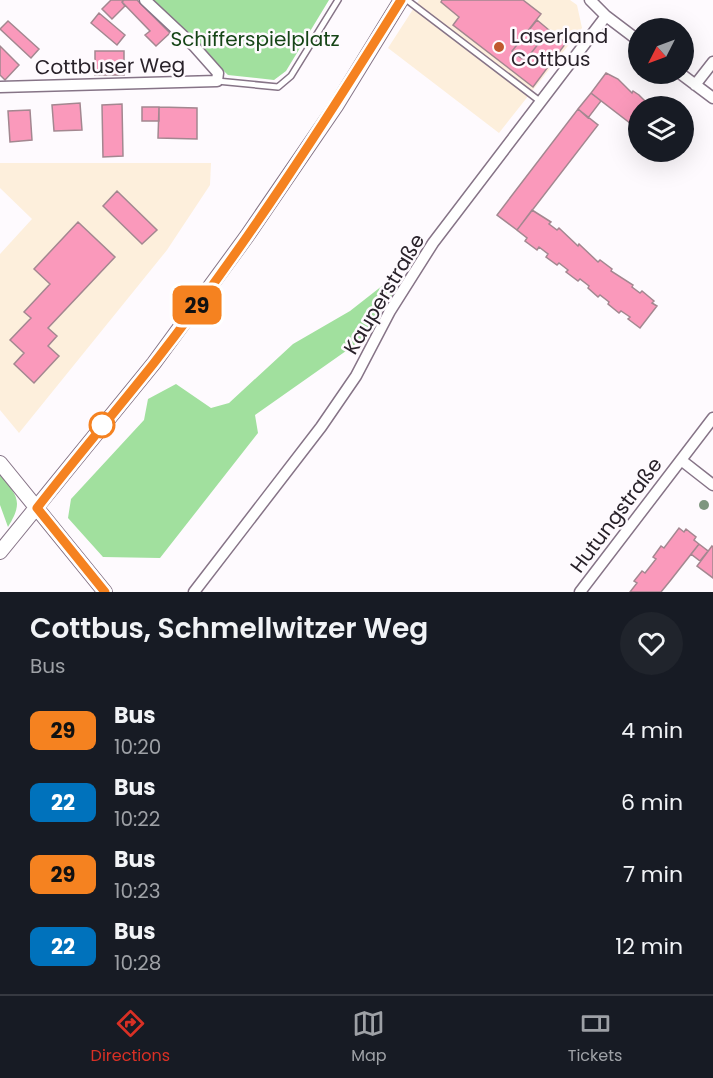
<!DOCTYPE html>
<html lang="en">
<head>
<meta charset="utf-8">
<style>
  body { margin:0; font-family:Poppins,sans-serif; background:#20242c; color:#f1f3f6; height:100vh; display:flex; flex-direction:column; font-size:22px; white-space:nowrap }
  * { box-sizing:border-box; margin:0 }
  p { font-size:20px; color:#9ea1a6 }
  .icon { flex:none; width:33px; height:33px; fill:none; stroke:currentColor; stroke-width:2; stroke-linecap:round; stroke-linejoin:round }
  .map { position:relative; height:592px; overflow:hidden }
  .panel { display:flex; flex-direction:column; background:#171b24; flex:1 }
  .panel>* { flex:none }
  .badge { padding:0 12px; border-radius:9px; font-size:21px; line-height:39px }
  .needle { width:39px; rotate:228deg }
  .buttons { position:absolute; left:628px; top:18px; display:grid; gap:12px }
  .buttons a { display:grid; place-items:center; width:66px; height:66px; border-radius:50%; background:#171b24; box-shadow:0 6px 24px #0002; font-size:30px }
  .map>.badge { position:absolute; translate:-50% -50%; box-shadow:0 0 0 3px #fff }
  .round { display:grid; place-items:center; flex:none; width:63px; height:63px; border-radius:32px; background:#20242c }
  .summary { display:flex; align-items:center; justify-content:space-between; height:102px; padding:0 30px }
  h1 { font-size:28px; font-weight:600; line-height:45px }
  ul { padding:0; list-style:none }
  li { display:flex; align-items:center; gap:18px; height:72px; padding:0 30px }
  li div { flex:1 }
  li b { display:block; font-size:22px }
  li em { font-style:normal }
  li .badge { min-width:66px; font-weight:700; text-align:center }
  .dock { display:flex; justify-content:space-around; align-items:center; height:84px; border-top:2px solid #363941; background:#171b24; font-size:16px; color:#9ea1a6 }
  .dock a { display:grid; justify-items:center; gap:3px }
  .dock .active { color:#d93025 }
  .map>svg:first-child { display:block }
</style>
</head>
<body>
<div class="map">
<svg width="713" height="592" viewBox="0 0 713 592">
  <rect width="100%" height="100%" fill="#fefafe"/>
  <path fill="#fdefdc" d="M419,0h151l7,5 5,23 -83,105 -111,-85z
    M0,163h211l-1,22 -43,65 -148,183 -19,-23v-156l32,-35 -32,-31z"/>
  <path fill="#a1e09e" d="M150,0h179l-43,71 -12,9 -46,-5z
    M387,282l9,8 -33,49 -108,76 3,18 -98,125 -57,-1 -35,-39 3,-19 73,-79 4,-21 28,-15 35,24 18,-5 64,-59 57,-33z
    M0,474c17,22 24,27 8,53l-8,-22z"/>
  <path fill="#fa99bb" stroke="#a38790" stroke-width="1.5" d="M111,0h13l-2,2 3,4 -13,13 -10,-10z
    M124,0h13l33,33 -14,13 -11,-11 5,-4 -28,-29z
    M442,0h81l18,14 -29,37 13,10 24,-31 17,13 -33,44 -80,-62 6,-8 -18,-15z
    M99,13l26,22 -8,10 -26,-22z
    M537,20l12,10 -24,31 -13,-10z
    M8,21l31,28 -8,9 -31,-29z
    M0,46l19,19 -14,15 -5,-5z
    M95,51h29v24h-29z
    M606,73l12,6 14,14 1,-2 6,4 11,11h-11v24l-48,-37z
    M591,93l10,8 -13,17 -10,-9z
    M80,103l2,27 -28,1 -2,-26z
    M122,104l1,52 -20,1 -1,-52z
    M142,107h17v14h-17z
    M159,107l38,1v31l-39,-1z
    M578,109l20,16 -81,105 -20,-15z
    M30,110l2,30 -22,2 -2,-31z
    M684,130l6,7 -6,8z
    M117,191l40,39 -15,14 -39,-38z
    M532,210l19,12 -2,2 8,6 2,-2 19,18 1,-2 19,18 2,-2 12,9 -1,2 22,14 -1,2 8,6 2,-2 12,10 -2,2 5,3 -17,22 -12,-9 2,-2 -9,-6 -2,2 -11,-9 1,-2 -9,-7 -2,2 -10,-9 1,-2 -9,-7 -2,2 -12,-9 2,-2 -9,-7 -2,2 -11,-8 2,-3 -9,-7 -2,3 -12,-9 2,-3 -10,-8z
    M78,222l37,35 -67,71 9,8 -9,10 11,10 -25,27 -20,-19 10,-11 -14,-13 21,-22 -7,-6 26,-28 -16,-15z
    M679,528l5,4 2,-3 10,8 -2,3 5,4 -29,37 -9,11h-31l7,-9 -3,-2 8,-10 3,2 11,-14 -3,-2 8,-11 3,2z
    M699,544l9,7 -8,10 -9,-7z
    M712,546l1,1v31l-16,-12z"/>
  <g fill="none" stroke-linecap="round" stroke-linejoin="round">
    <g stroke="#867487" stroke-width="8">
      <path id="service" d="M407,0l134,102
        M217,81l61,6 13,-11 47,-76"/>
    </g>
    <g stroke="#867487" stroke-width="13">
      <path id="minor" d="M590,0l16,16 33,25
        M681,74l32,24
        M695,85l18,-23
        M0,87l217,-6 1,-8 -24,-27 -49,-46
        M681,460l32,25
        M194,592l127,-165 35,-51 34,-65 43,-68 173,-227
        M580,592l133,-174"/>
    </g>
    <g stroke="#867487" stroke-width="16">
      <path id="tertiary" d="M0,463l105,129
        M0,552l154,-189 93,-127 89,-130 65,-106"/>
    </g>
    <use href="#service" stroke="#fff" stroke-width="5"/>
    <use href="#minor" stroke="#fff" stroke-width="10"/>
    <use href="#tertiary" stroke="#fff" stroke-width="14"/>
  </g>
  <circle fill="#7e967f" cx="704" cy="505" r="5"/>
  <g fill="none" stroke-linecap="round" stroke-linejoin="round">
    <g stroke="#fff" stroke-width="14">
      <path id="line" d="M105,592l-68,-84c38,-49 78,-96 117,-145 90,-115 170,-239 247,-363"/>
    </g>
    <use href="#line" stroke="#f58220" stroke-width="9"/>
  </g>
  <circle fill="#c0592e" stroke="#fefafe" stroke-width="2" cx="499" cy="47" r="6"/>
  <circle fill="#fff" stroke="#f58220" stroke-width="3" cx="102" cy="425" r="12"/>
  <g text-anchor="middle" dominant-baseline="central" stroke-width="5" stroke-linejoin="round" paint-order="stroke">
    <g font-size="20" fill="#29222a" stroke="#fefafe" text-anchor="start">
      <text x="511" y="36">Laserland<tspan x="511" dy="23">Cottbus</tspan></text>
    </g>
    <g font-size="20" fill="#164517" stroke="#fefafe">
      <text x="255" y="39">Schifferspielplatz</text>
    </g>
    <g font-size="20" fill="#29222a" stroke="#fefafe">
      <text transform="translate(110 66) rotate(-1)">Cottbuser Weg</text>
      <text transform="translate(384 294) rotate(-59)">Kauperstraße</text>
      <text transform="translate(616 515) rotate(-53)">Hutungstraße</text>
    </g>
  </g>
</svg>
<div class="buttons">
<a><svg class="needle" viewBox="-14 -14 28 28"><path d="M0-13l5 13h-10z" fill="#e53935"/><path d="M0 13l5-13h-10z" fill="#9ea1a6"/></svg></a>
<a><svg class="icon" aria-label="layers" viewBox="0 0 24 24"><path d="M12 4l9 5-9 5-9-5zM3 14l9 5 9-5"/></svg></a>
</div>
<b class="badge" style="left:197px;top:305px;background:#f58220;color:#111">29</b>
</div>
<section class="panel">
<div class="summary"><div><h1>Cottbus, Schmellwitzer Weg</h1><p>Bus</p></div><a class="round"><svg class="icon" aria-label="heart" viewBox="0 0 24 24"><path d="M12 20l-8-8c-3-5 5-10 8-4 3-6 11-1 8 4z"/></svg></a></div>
<ul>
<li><span class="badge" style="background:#f58220;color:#111">29</span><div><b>Bus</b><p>10:20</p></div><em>4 min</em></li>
<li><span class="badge" style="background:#0072bc;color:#fff">22</span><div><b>Bus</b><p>10:22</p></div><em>6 min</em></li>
<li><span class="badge" style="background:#f58220;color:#111">29</span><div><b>Bus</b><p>10:23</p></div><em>7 min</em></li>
<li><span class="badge" style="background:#0072bc;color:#fff">22</span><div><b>Bus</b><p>10:28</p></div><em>12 min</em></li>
</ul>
</section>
<nav class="dock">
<a class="active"><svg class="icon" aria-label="directions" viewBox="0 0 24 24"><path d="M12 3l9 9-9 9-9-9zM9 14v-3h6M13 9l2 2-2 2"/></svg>Directions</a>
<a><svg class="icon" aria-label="map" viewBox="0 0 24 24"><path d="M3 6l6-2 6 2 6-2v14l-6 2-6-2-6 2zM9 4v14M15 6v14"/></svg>Map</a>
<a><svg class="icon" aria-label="tickets" viewBox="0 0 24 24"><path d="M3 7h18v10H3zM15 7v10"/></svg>Tickets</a>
</nav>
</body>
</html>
